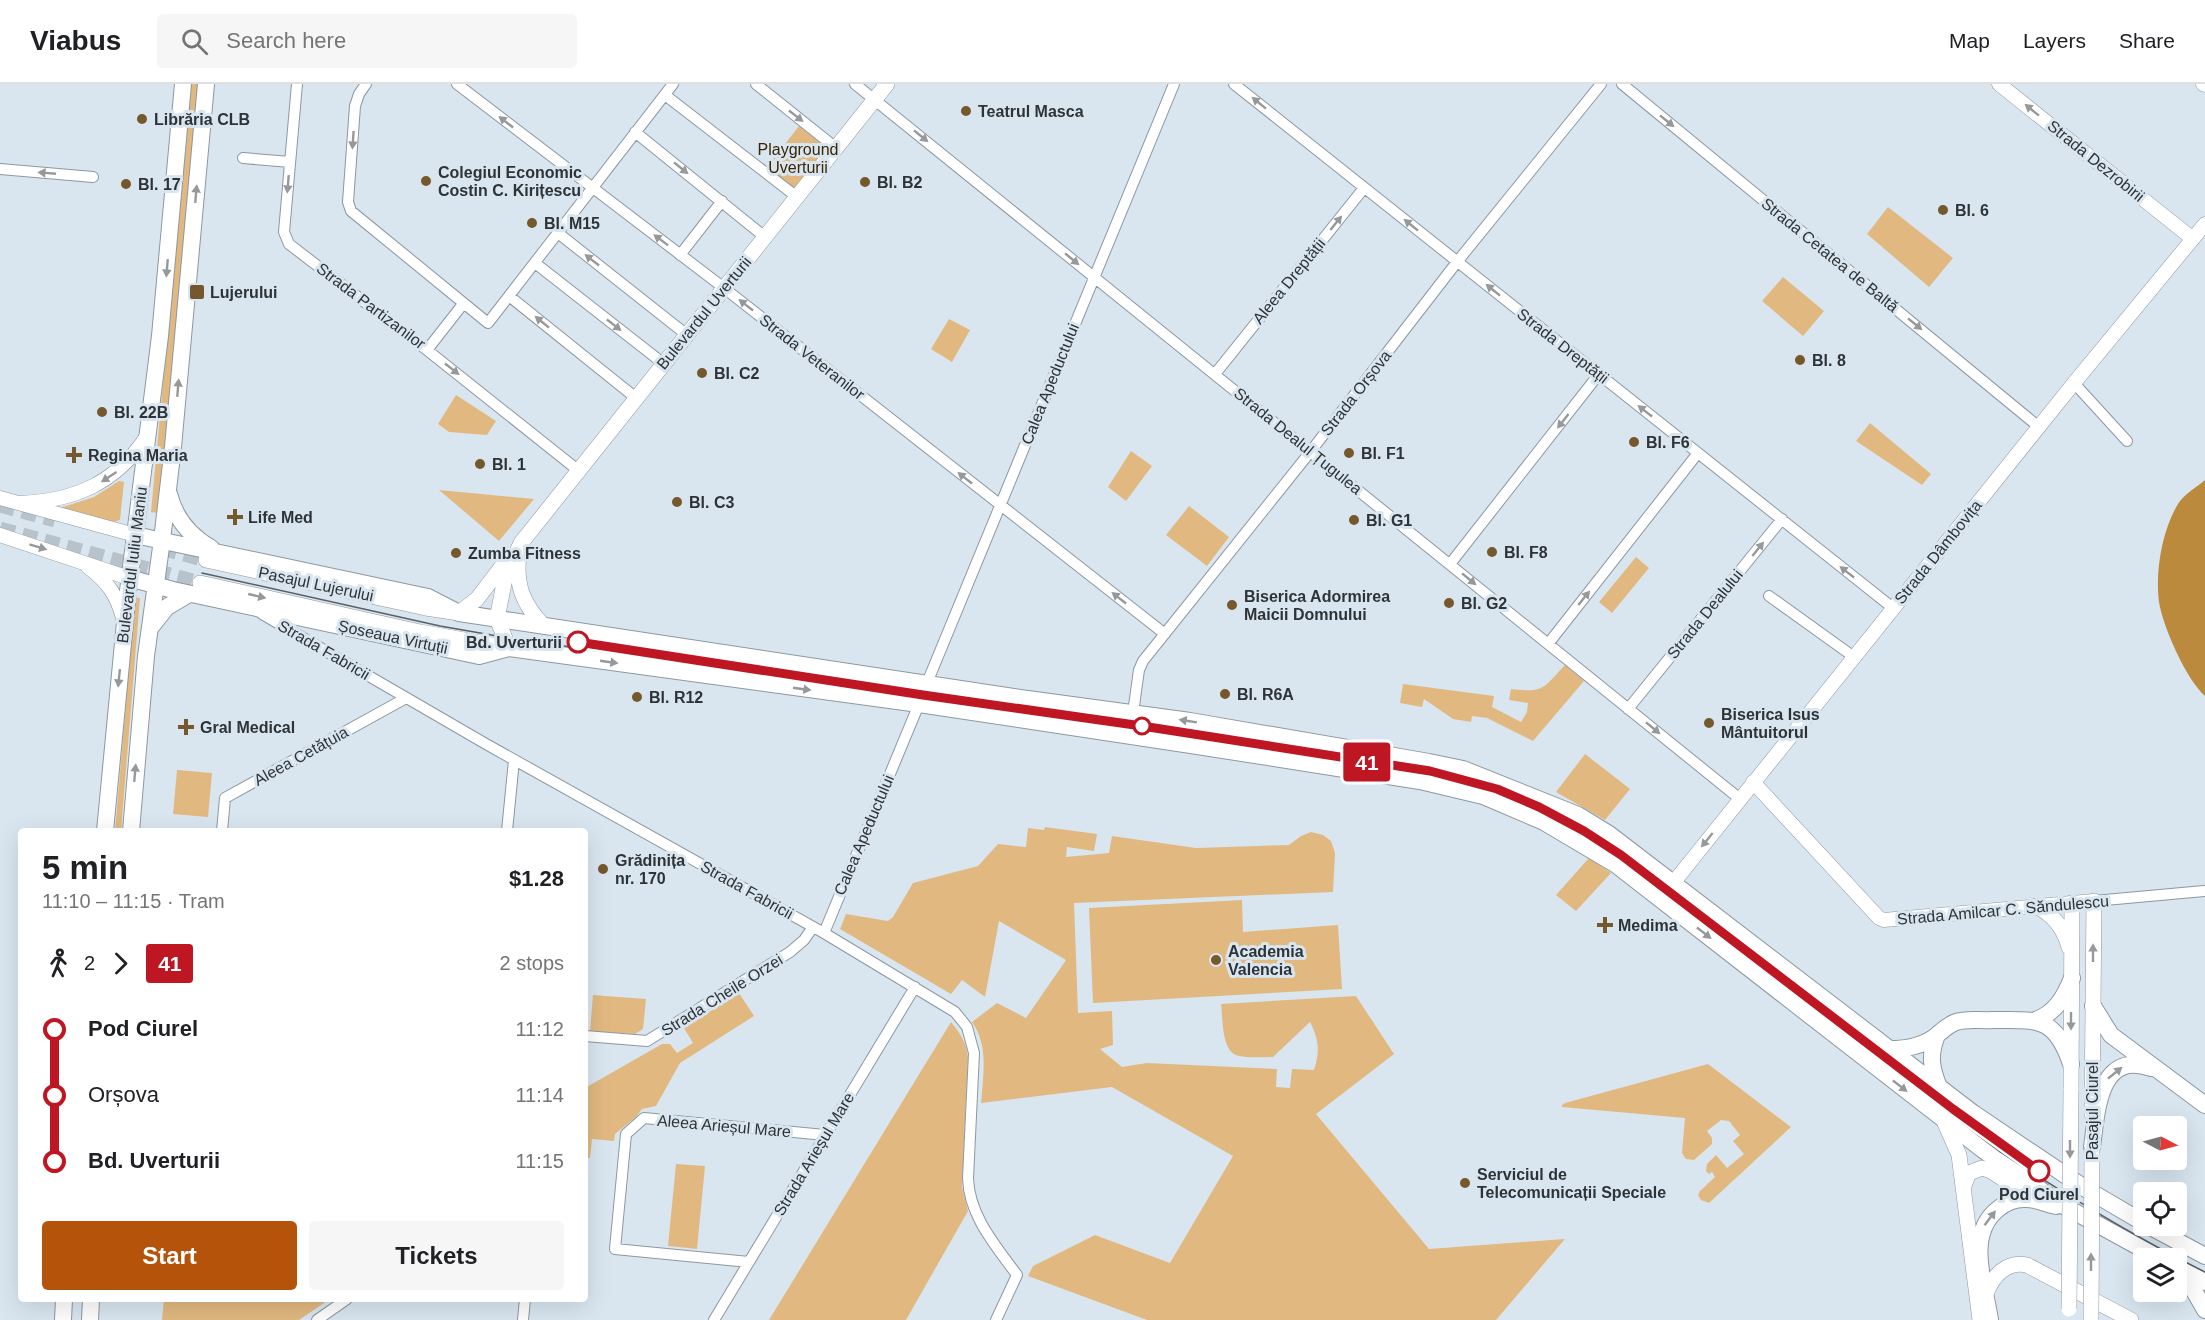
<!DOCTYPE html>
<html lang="en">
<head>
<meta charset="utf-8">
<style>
  body { margin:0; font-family:Helvetica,sans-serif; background:#f6f6f6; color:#202124; height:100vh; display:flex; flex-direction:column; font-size:22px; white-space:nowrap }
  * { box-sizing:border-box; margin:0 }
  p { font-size:20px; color:#757577 }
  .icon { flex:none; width:33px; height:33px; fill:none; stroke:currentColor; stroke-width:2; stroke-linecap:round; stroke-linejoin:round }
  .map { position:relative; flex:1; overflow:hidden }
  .drawer { position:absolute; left:18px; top:744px; width:570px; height:474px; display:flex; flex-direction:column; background:#fff; border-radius:6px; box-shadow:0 6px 24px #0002 }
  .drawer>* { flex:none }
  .badge { padding:0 12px; border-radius:4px; font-size:21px; line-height:39px }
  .needle { width:39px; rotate:96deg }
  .buttons { position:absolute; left:2133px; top:1032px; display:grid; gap:12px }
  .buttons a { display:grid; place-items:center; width:54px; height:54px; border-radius:6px; background:#fff; box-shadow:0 6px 24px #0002; font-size:30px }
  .map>.badge { position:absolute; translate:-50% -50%; box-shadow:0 0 0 3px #fff }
  .legs { display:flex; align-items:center; gap:9px; height:66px; padding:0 24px; font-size:20px }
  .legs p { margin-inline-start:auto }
  .headline { display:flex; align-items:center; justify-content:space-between; height:102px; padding:0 24px }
  h1 { font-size:33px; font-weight:700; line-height:45px }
  .action { display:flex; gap:12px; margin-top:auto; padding:12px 24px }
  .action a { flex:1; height:69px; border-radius:6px; background:#b45309; color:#fff; font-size:24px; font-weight:700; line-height:69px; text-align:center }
  .action a+a { background:#f6f6f6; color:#202124 }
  ul { padding:0 24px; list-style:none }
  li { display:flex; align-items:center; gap:21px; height:66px; font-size:22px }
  li i { display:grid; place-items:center; width:9px; height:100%; margin:0 8px; background:currentColor }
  li i::after { content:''; width:15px; height:15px; margin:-8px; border:4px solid; border-radius:50%; background:#fff }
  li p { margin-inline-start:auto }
  li:first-child i { background:linear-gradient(#0000 50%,currentColor 0) }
  li:last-child i { background:linear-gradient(currentColor 50%,#0000 0) }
  header { display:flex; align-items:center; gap:36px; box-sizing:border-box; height:84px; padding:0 30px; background:#fff; border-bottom:2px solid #e0e0e0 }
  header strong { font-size:28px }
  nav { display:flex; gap:33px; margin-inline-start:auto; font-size:21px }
  .search { width:420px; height:54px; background:#f6f6f6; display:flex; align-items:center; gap:15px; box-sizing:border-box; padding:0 21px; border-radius:6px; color:#757577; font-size:22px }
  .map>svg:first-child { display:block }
</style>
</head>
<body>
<header>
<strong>Viabus</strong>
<div class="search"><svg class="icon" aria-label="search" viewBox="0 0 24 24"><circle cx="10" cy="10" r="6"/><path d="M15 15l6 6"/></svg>Search here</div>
<nav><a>Map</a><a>Layers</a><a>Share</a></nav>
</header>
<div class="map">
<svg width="2205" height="1236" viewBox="0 0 2205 1236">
  <rect width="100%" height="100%" fill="#d9e6f0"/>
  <path fill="#e1b980" d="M191,0h8l-40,429 -8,-1z
    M799,42l30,24 -32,41 -30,-24z
    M1888,123l65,51 -24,29 -62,-53z
    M1783,193l41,34 -21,25 -41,-35z
    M949,235l21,11 -18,32 -21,-13z
    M456,311l40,26 -9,14 -38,-3 -11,-8z
    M1870,339l61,51 -9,11 -66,-44z
    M1131,367l21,15 -26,35 -18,-14z
    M119,397l5,1 -4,38 -11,3 -47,-12 1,-4 31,-10z
    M439,406l95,9 -35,42z
    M1189,422l40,31 -22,29 -41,-31z
    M1636,473l13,11 -37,45 -13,-11z
    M135,514h5l-19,233h-6z
    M1565,581l19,16 -51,60 -46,-23 -15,-2 -1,6 -18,-3 -29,-20 -2,8 -22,-4 3,-19 91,12 -2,11 29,15 6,-10 1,-9 -19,-3 2,-11c34,4 32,-1 54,-24z
    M1585,670l45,35 -25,31 -49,-28z
    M177,686l35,3 -4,44 -35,-3z
    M1045,743l52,7 -3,17 -27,-4 -1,10 43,-4 3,-17 84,12 93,-3 12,-9 10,-4 12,3 8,6 4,12 -2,39 -259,11 4,110 34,-2 1,34 -13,4 22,18 25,-4 130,6 -1,18 14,1 2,-19 22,1c6,-19 5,-30 -4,-48l-37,35c-11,0 -24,1 -34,-1 -18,-3 -16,-38 -18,-52l135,-8 38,58 -78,60 113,135 136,-10 -69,81h-349l-119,-44 5,-10 62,-31 75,28 63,-107 -121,-69 -131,16c2,-28 8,-57 -9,-81l25,-19 29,15 40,-58 -67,-39 -14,76 -23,-17 -11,14 -111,-65 6,-15 42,7 5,-4 20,-34 65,-17 20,-22 28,3 2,-19 16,2z
    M1589,774l22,15 -35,38 -20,-16z
    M1242,816l1,32 95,-7 4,64 -249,14 -4,-95z
    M739,909l15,23 -74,47 -24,43 -14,3 -6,8 -21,17 -1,7 -22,-2 -2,19h-5v-70l77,-44h8l7,9 16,-10 -9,-15z
    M593,911l53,4 -3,30 -8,5 -45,-3z
    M951,938c9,11 15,20 17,35l-6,130 6,24 -62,109h-137z
    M1708,980l83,63 -82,76 -8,-3 -3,-5 2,-4 15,-14 -3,-5 -3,2 -3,-3 1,-7 9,-9 11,13 17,-14 -11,-13 7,-6 -11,-14 -8,-1 -14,11 5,7v6l-18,16 -8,-1 -4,-6 3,-35 -123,-11v-2l3,-2z
    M676,1080l29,2 -8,83 -29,-3z
    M164,1215h166l-31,21h-137z"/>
  <path fill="#bc8a3d" d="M2205,396v216c-19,-17 -42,-69 -46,-94 -4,-30 3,-72 19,-98 5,-9 19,-17 27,-24z"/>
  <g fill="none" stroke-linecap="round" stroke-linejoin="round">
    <path stroke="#b7c2cb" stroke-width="15" stroke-dasharray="15 8" stroke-linecap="butt" d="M0,421l55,15
      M0,445l200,54
      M162,464l44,12"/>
    <g stroke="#8c98a1" stroke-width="12">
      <path id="minor" d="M297,0l-13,148 5,12 138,106 152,121
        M366,0l-7,10 -4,12 -7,96 3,9 137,112 185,-239
        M457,0l267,204 441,346
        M756,0l80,64
        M855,0l885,715
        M1234,0l659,524
        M1622,0l417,343
        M665,11l132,102
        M635,48l130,105
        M243,74l47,4
        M0,85l93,8
        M558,149l129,102
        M680,171l42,-54
        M535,179l129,101
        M509,212l127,102
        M427,266l36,-46
        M1215,290l149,-186
        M2074,299l53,58
        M1450,480l149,-190
        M1769,512l85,61
        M262,530l224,130 338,189 131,79 12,15 7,26 -6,125c1,38 28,68 49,97l-21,45
        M1548,560l150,-191
        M927,599l247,-599
        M1628,625l154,-190
        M1133,629l6,-43 4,-9 168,-210 146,-189 144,-178
        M222,747l3,-33 181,-100
        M507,747l7,-71
        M2094,817l110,-10
        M824,849l95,-229
        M585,952l62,5 143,-89 14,-12 9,-13
        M749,1178l-134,-13 11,-115 18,-16 181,17
        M317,1236l30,-21
        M523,1236l2,-21
        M714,1236l201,-333"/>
    </g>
    <g stroke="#8c98a1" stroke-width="15">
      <path id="tertiary" d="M1999,0l194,155
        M2203,0l2,1
        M0,414l135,37
        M19,419c56,-2 97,-20 128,-67
        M0,451l129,43
        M88,483c19,14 29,28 35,51
        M1753,698l126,136 5,2 210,-19
        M1674,798l400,-499 131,-159"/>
    </g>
    <g stroke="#8c98a1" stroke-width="16">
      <path id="secondary" d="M519,471c-4,29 4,50 25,71
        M206,476l220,48 33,5 18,-14 29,-38
        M200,499l220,49 88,16
        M509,564l-12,-29 8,-41 16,-35 366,-459
        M2036,822c18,9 28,22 33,41
        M2071,1006l1,-187
        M2092,1030l2,-213
        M1944,1037l15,34 21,165
        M1963,1104l6,-15 13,-5 9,3 29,19 20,3
        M1986,1210c7,-19 21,-33 41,-29l104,55"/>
    </g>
    <g stroke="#8c98a1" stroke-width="18">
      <path id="primary" d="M169,410c6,24 21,42 42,54
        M135,451l293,62 31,16 561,85 170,23 239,41 34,7 115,46 31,19 364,279 113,76 58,34
        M129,494l44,12 306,66 30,-8 410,56 272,41 229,36 63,15 61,26 71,42 368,286 81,56 95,52
        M151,543l16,-20 22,-13
        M105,747l23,-240 32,-255 23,-252
        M131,747l15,-175 16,-116 11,-93 33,-363
        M2093,922l18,29 94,70
        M2033,937c22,-7 31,-23 39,-43
        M1937,951c-8,20 -6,33 2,52
        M1889,965c17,0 35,-3 48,-14 6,-5 11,-10 19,-13 11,-4 25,-1 37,-2 44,0 62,-4 78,44
        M2092,1063c5,-35 6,-97 59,-79
        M2149,1142l56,30
        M2180,1185l25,13
        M2176,1187l17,18 12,21
        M63,1236l1,-21
        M90,1236l1,-21
        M1990,1236c-5,-35 -25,-85 8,-111 7,-6 16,-10 26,-10 11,-1 21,5 32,7"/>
    </g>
    <use href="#minor" stroke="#fff" stroke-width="10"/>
    <use href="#tertiary" stroke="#fff" stroke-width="14"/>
    <use href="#secondary" stroke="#fff" stroke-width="15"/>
    <use href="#primary" stroke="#fff" stroke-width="16"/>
    <path stroke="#596065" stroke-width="1.5" d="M202,489l238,53 63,11 722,106 204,32 66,18 42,17 45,23 37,25 380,293c67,44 134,85 206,121"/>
    <g stroke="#8c98a1" stroke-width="16" stroke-linecap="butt">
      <path id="secondary-bridge" d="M2069,1225l2,-219
        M2091,1236l1,-173"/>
    </g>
    <use href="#secondary-bridge" stroke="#fff" stroke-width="15"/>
  </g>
  <defs><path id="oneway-solid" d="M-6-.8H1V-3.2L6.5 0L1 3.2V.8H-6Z" transform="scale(1.5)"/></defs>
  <g fill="#96999b">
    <use href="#oneway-solid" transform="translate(1259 19) rotate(-141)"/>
    <use href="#oneway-solid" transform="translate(2032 26) rotate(-141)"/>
    <use href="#oneway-solid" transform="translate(796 32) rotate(38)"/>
    <use href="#oneway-solid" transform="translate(1667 37) rotate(39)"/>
    <use href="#oneway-solid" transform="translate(506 38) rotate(-142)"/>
    <use href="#oneway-solid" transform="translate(921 52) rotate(39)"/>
    <use href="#oneway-solid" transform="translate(353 56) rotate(94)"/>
    <use href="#oneway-solid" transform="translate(681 84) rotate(39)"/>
    <use href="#oneway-solid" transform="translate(47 89) rotate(-175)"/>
    <use href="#oneway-solid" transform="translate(288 100) rotate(95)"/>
    <use href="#oneway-solid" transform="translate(196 110) rotate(-85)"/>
    <use href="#oneway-solid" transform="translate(1336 139) rotate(-51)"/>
    <use href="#oneway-solid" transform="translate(1411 141) rotate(-141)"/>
    <use href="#oneway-solid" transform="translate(661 156) rotate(-143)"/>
    <use href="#oneway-solid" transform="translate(1072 175) rotate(39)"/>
    <use href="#oneway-solid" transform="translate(592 176) rotate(-142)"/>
    <use href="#oneway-solid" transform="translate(167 184) rotate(95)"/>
    <use href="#oneway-solid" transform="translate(1493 206) rotate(-141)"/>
    <use href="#oneway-solid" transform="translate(746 221) rotate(-142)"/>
    <use href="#oneway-solid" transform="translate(542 238) rotate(-141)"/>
    <use href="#oneway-solid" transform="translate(1915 240) rotate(39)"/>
    <use href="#oneway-solid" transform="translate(614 241) rotate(38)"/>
    <use href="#oneway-solid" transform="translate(452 285) rotate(38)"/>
    <use href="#oneway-solid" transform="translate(178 304) rotate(-85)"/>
    <use href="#oneway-solid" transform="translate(1645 327) rotate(-142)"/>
    <use href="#oneway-solid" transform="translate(1563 337) rotate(128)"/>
    <use href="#oneway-solid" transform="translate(109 393) rotate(147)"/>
    <use href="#oneway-solid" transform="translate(965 394) rotate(-142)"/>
    <use href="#oneway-solid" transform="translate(38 463) rotate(17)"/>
    <use href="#oneway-solid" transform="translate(1758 465) rotate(-51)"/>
    <use href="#oneway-solid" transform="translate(1847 488) rotate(-142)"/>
    <use href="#oneway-solid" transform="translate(1469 495) rotate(39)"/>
    <use href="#oneway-solid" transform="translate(257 512) rotate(13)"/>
    <use href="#oneway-solid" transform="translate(1119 514) rotate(-142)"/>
    <use href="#oneway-solid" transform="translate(1584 514) rotate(-51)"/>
    <use href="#oneway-solid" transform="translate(609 578) rotate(8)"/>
    <use href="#oneway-solid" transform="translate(119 594) rotate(96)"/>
    <use href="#oneway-solid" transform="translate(802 605) rotate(8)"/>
    <use href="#oneway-solid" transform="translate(1188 637) rotate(-171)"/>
    <use href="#oneway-solid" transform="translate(1653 644) rotate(39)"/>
    <use href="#oneway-solid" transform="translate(135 689) rotate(-85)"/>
    <use href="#oneway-solid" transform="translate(1707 756) rotate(129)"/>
    <use href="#oneway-solid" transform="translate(1704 849) rotate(38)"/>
    <use href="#oneway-solid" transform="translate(2093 869) rotate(-90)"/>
    <use href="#oneway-solid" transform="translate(2071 937) rotate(90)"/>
    <use href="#oneway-solid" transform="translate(2115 989) rotate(-39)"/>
    <use href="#oneway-solid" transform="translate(1900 1002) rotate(38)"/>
    <use href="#oneway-solid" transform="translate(2070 1065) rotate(90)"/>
    <use href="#oneway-solid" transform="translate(1990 1134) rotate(-53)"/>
    <use href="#oneway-solid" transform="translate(2091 1178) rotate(-90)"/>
  </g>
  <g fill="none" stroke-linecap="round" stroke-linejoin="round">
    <g stroke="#fff" stroke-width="14">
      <path id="line-1" d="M578,558l345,53 219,31 288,45 67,18 42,18 45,24 37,24 332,254 86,62"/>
    </g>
    <use href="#line-1" stroke="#be1622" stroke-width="9"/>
  </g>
  <g fill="#75582c" stroke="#d9e6f0" stroke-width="2">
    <circle cx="966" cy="27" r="6"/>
    <circle cx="142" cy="35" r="6"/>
    <circle cx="426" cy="97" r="6"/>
    <circle cx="865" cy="98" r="6"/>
    <circle cx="126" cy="100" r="6"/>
    <circle cx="1943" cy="126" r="6"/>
    <circle cx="532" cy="139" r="6"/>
    <rect x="189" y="200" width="16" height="16" rx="3"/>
    <circle cx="1800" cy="276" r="6"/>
    <circle cx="702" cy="289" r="6"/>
    <circle cx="102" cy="328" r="6"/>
    <circle cx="1634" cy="358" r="6"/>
    <circle cx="1349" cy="369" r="6"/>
    <path d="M71 362h6v6h6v6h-6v6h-6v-6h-6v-6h6z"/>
    <circle cx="480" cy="380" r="6"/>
    <circle cx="677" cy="418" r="6"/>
    <path d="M232 424h6v6h6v6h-6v6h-6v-6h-6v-6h6z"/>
    <circle cx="1354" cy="436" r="6"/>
    <circle cx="1492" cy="468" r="6"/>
    <circle cx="456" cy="469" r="6"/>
    <circle cx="1449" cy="519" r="6"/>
    <circle cx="1232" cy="521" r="6"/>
    <circle cx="1225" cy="610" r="6"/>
    <circle cx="637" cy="613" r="6"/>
    <circle cx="1709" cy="639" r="6"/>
    <path d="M183 634h6v6h6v6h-6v6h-6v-6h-6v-6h6z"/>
    <circle cx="603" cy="785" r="6"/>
    <path d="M1602 832h6v6h6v6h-6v6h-6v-6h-6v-6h6z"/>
    <circle cx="1216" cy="876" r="6"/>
    <circle cx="1465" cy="1099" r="6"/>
  </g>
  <g fill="#fff" stroke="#be1622" stroke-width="3">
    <circle cx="578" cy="558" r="10"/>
    <circle cx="1142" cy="642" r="8"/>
    <circle cx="2039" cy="1087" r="10"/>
  </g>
  <g text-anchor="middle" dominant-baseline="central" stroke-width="6" stroke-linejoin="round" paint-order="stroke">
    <g font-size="16" font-weight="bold" fill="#2e3337" stroke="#d9e6f0" text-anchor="start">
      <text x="978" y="27">Teatrul Masca</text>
      <text x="154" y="35">Librăria CLB</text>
      <text x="438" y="88">Colegiul Economic<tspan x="438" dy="18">Costin C. Kirițescu</tspan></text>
      <text x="877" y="98">Bl. B2</text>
      <text x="138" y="100">Bl. 17</text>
      <text x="1955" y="126">Bl. 6</text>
      <text x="544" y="139">Bl. M15</text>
      <text x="210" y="208">Lujerului</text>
      <text x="1812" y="276">Bl. 8</text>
      <text x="714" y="289">Bl. C2</text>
      <text x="114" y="328">Bl. 22B</text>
      <text x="1646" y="358">Bl. F6</text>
      <text x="1361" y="369">Bl. F1</text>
      <text x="88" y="371">Regina Maria</text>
      <text x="492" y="380">Bl. 1</text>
      <text x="689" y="418">Bl. C3</text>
      <text x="248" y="433">Life Med</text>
      <text x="1366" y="436">Bl. G1</text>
      <text x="1504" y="468">Bl. F8</text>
      <text x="468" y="469">Zumba Fitness</text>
      <text x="1244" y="512">Biserica Adormirea<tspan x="1244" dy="18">Maicii Domnului</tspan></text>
      <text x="1461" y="519">Bl. G2</text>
      <text x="1237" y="610">Bl. R6A</text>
      <text x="649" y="613">Bl. R12</text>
      <text x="1721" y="630">Biserica Isus<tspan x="1721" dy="18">Mântuitorul</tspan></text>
      <text x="200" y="643">Gral Medical</text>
      <text x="615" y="776">Grădinița<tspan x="615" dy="18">nr. 170</tspan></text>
      <text x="1618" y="841">Medima</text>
      <text x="1228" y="867">Academia<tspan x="1228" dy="18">Valencia</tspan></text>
      <text x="1477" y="1090">Serviciul de<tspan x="1477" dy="18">Telecomunicații Speciale</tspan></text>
    </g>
    <g font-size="16" fill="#3b2604" stroke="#d9e6f0">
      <text x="798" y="65">Playground<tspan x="798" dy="18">Uverturii</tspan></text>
    </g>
    <g font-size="16" fill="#2e3337" stroke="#d9e6f0">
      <text transform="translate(2096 77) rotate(39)">Strada Dezrobirii</text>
      <text transform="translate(1830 171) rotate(39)">Strada Cetatea de Baltă</text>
      <text transform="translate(1289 197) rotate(-51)">Aleea Dreptății</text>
      <text transform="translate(371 222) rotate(37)">Strada Partizanilor</text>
      <text transform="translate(704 229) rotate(-51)">Bulevardul Uverturii</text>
      <text transform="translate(1563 262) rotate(38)">Strada Dreptății</text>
      <text transform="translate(812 273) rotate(38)">Strada Veteranilor</text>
      <text transform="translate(1050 300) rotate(-68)">Calea Apeductului</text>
      <text transform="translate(1356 309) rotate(-52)">Strada Orșova</text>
      <text transform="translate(1298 357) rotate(39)">Strada Dealul Țugulea</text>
      <text transform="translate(1938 468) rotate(-51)">Strada Dâmbovița</text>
      <text transform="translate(132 481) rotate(-83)">Bulevardul Iuliu Maniu</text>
      <text transform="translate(316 500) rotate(12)">Pasajul Lujerului</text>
      <text transform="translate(1705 530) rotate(-51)">Strada Dealului</text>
      <text transform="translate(393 553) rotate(12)">Șoseaua Virtuții</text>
      <text transform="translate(324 566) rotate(30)">Strada Fabricii</text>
      <text transform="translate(301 672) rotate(-29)">Aleea Cetățuia</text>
      <text transform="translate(864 751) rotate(-67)">Calea Apeductului</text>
      <text transform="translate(747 806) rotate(29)">Strada Fabricii</text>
      <text transform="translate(2003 826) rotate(-5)">Strada Amilcar C. Săndulescu</text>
      <text transform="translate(722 911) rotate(-32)">Strada Cheile Orzei</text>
      <text transform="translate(2092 1027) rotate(-90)">Pasajul Ciurel</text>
      <text transform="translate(724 1042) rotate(5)">Aleea Arieșul Mare</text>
      <text transform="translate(814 1070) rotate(-59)">Strada Arieșul Mare</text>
    </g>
    <g font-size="16" font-weight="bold" fill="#2e3337" stroke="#d9e6f0" text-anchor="end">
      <text x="562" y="558">Bd. Uverturii</text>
      <text x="2039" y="1110" text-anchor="middle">Pod Ciurel</text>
    </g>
  </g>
</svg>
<div class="buttons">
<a><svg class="needle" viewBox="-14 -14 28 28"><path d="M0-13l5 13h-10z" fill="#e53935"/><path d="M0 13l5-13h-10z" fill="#757577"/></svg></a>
<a><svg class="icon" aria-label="locate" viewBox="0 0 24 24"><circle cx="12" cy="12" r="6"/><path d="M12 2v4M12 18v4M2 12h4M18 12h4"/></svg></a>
<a><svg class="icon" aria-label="layers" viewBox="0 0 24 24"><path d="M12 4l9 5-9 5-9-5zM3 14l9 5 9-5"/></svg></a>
</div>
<b class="badge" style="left:1367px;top:678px;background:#be1622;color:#fff">41</b>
<section class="drawer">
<div class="headline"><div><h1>5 min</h1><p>11:10 – 11:15 · Tram</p></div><b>$1.28</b></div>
<div class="legs"><svg class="icon" aria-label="walk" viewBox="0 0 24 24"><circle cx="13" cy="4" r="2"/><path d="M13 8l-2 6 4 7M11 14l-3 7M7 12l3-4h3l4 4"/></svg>2<svg class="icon" aria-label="forward" viewBox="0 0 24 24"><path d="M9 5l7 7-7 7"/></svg><b class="badge" style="background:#be1622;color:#fff">41</b><p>2 stops</p></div>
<ul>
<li><i style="color:#be1622"></i><b>Pod Ciurel</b><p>11:12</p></li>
<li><i style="color:#be1622"></i><span>Orșova</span><p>11:14</p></li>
<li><i style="color:#be1622"></i><b>Bd. Uverturii</b><p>11:15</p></li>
</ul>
<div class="action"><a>Start</a><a>Tickets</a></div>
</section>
</div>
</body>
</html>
